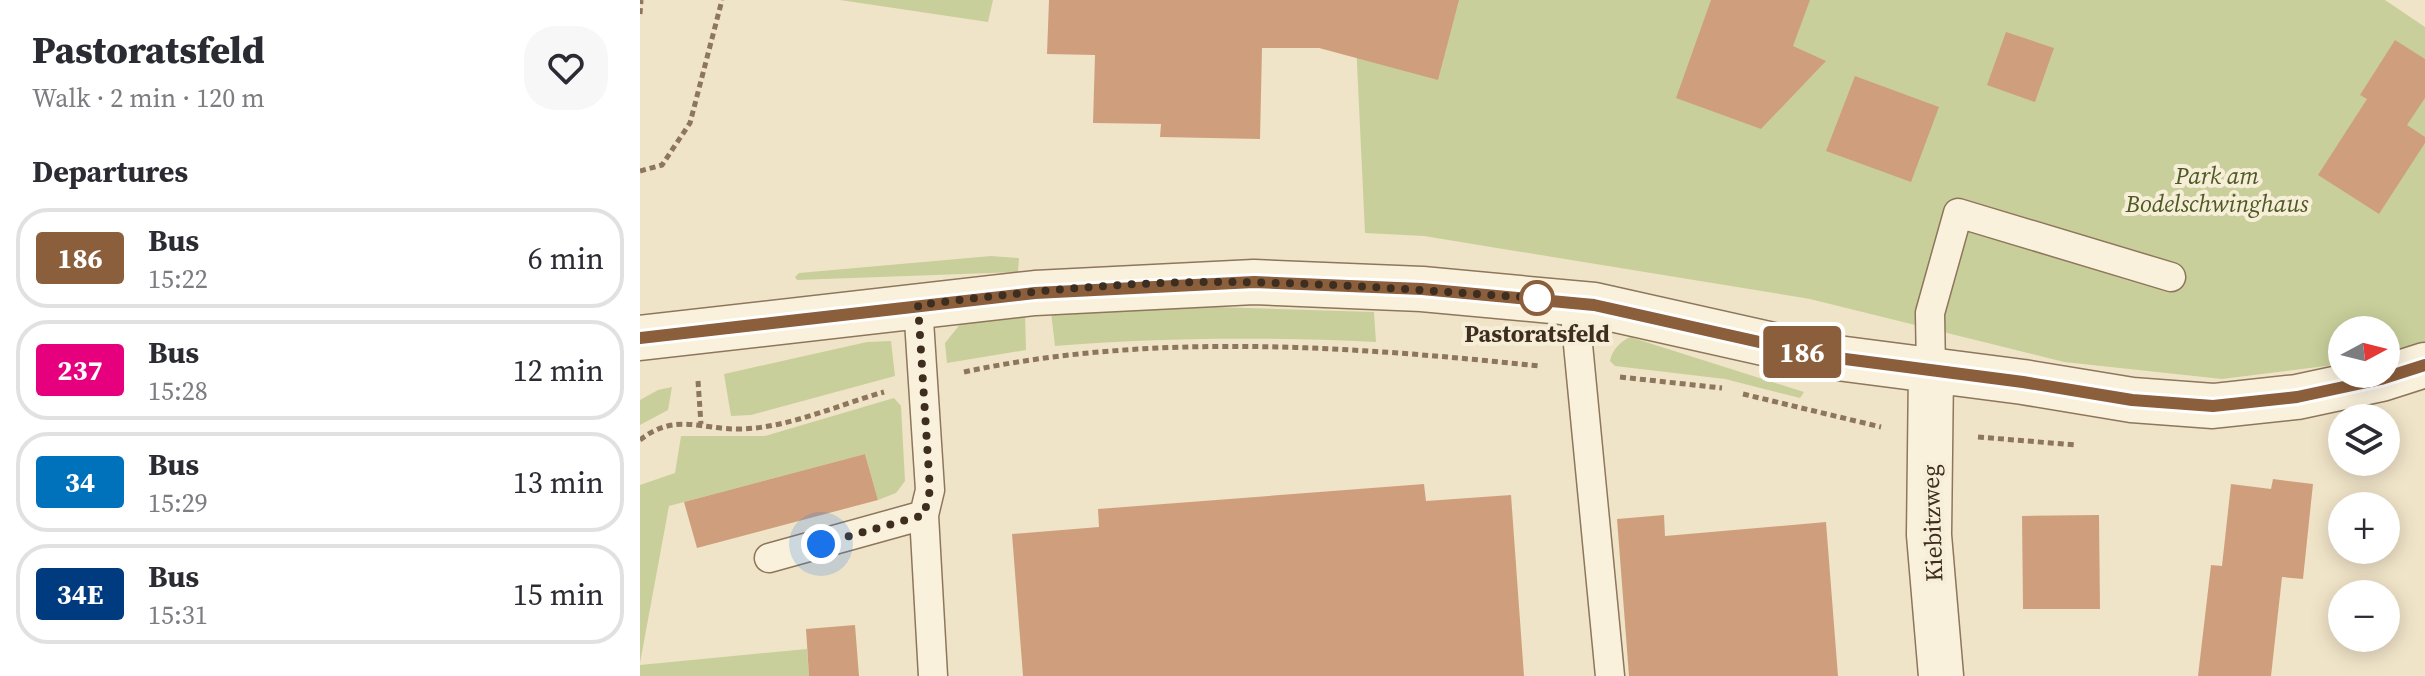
<!DOCTYPE html>
<html lang="en">
<head>
<meta charset="utf-8">
<style>
  body { margin:0; font-family:"Source Serif 4",serif; background:#f7f7f7; color:#2b2b33; height:100vh; display:flex; flex-direction:column; font-size:30px; white-space:nowrap }
  * { box-sizing:border-box; margin:0 }
  p { font-size:26px; color:#7c7c81 }
  .icon { flex:none; width:44px; height:44px; fill:none; stroke:currentColor; stroke-width:2; stroke-linecap:round; stroke-linejoin:round }
  .map { position:relative; flex:1; overflow:hidden }
  .sheet { display:flex; flex-direction:column; background:#fff; width:640px }
  .sheet>* { flex:none }
  .badge { padding:0 16px; border-radius:6px; font-size:28px; line-height:52px }
  .needle { width:52px; rotate:83deg }
  .controls { position:absolute; left:1688px; top:316px; display:grid; gap:16px }
  .controls a { display:grid; place-items:center; width:72px; height:72px; border-radius:50%; background:#fff; box-shadow:0 4px 20px #0003; font-size:40px }
  .you { position:absolute; width:40px; height:40px; margin:-20px; border:6px solid #fff; border-radius:50%; background:#1a73e8; box-shadow:0 0 0 12px #1a73e833 }
  .map>.badge { position:absolute; translate:-50% -50%; box-shadow:0 0 0 4px #fff }
  h2 { padding:0 32px; font-size:30px; line-height:72px }
  .round { display:grid; place-items:center; flex:none; width:84px; height:84px; border-radius:32px; background:#f7f7f7 }
  .headline { display:flex; align-items:center; justify-content:space-between; height:136px; padding:0 32px }
  h1 { font-size:38px; font-weight:800; line-height:60px }
  ul { padding:0; list-style:none }
  li { display:flex; align-items:center; gap:24px; height:100px; margin:0 16px 12px; padding:0 16px; border:4px solid #e1e1e2; border-radius:32px }
  li div { flex:1 }
  li b { display:block; font-size:30px }
  li em { font-style:normal }
  li .badge { min-width:88px; font-weight:700; text-align:center }
  main { display:flex; flex:1; min-height:0 }
  .map>svg:first-child { display:block }
</style>
</head>
<body>
<main>
<section class="sheet">
<div class="headline"><div><h1>Pastoratsfeld</h1><p>Walk · 2 min · 120 m</p></div><a class="round"><svg class="icon" aria-label="heart" viewBox="0 0 24 24"><path d="M12 20l-8-8c-3-5 5-10 8-4 3-6 11-1 8 4z"/></svg></a></div>
<h2>Departures</h2>
<ul>
<li><span class="badge" style="background:#8b5e3c;color:#fff">186</span><div><b>Bus</b><p>15:22</p></div><em>6 min</em></li>
<li><span class="badge" style="background:#e6007e;color:#fff">237</span><div><b>Bus</b><p>15:28</p></div><em>12 min</em></li>
<li><span class="badge" style="background:#0072bc;color:#fff">34</span><div><b>Bus</b><p>15:29</p></div><em>13 min</em></li>
<li><span class="badge" style="background:#003b80;color:#fff">34E</span><div><b>Bus</b><p>15:31</p></div><em>15 min</em></li>
</ul>
</section>
<div class="map">
<svg width="1785" height="676" viewBox="0 0 1785 676">
  <rect width="100%" height="100%" fill="#f0e4c8"/>
  <path fill="#c9cf9b" d="M200,0h153l-5,22z
    M714,0h1031l40,27v315l-39,16v-28h-44v34l-120,15 -158,-17 -254,-63 -386,-63 -59,-3z
    M351,256l28,2 -1,14 -221,8 -2,-3 4,-4z
    M574,307l160,5 2,30c-108,-5 -213,-5 -321,4l-4,-34z
    M385,312l1,38 -79,13 -2,-20 16,-20z
    M990,337l174,55 -4,6 -75,-19 -110,-13 -5,-5c2,-11 10,-19 20,-24z
    M251,341l4,35 -144,39 -20,1 -7,-42 143,-32z
    M32,387l-4,23 -28,15v-25l18,-10z
    M254,398l7,8 4,75 -9,12 -18,7 -13,-46 -196,52 -29,157v-178l35,-12 6,-37h84z
    M167,649l2,27h-169v-11z"/>
  <path fill="#cf9f7d" d="M409,0h410l-21,80 -119,-32h-57l-2,91 -100,-2 1,-13 -68,-1 2,-68 -48,-1z
    M1071,0h99l-17,46 33,15 -65,68 -85,-31z
    M1366,32l48,16 -19,54 -48,-17z
    M1755,40l30,19v39l-18,27 18,12v6l-46,71 -61,-39 49,-76 -7,-4z
    M1215,76l84,31 -28,75 -85,-31z
    M225,454l13,46 -181,48 -13,-46z
    M1633,479l40,5 -10,95 -21,-2 -11,99h-73l13,-111 11,1 9,-82 40,5z
    M784,484l2,17 85,-6 13,181h-501l-11,-142 87,-7 -1,-18z
    M1024,515l1,21 161,-14 12,154h-209l-12,-157z
    M1459,515l1,94h-77l-1,-93z
    M215,625l4,51h-50l-3,-47z"/>
  <g fill="none" stroke-linecap="round" stroke-linejoin="round">
    <g stroke="#8d765c" stroke-width="31">
      <path id="service" d="M934,303l36,373
        M278,305l12,185 -6,25 9,161
        M1291,371l-1,-58 28,-100 213,64
        M129,558l155,-43"/>
    </g>
    <g stroke="#8d765c" stroke-width="47">
      <path id="minor" d="M0,338l395,-45 219,-11 168,7 172,16 228,51 201,26 109,18 81,6 84,-9 84,-18 44,-14
        M1291,371l-2,164 12,141"/>
    </g>
    <path stroke="#8d765c" stroke-width="5" stroke-dasharray="6 4" stroke-linecap="butt" d="M0,14l1,-14
      M0,171l22,-6 28,-42 32,-123
      M324,372c187,-40 386,-26 575,-6
      M980,377l102,11
      M58,381l3,43
      M1103,394l138,33
      M1338,437l98,8
      M0,440c36,-28 61,-10 100,-11 48,-1 98,-24 144,-37"/>
    <use href="#service" stroke="#faf1dc" stroke-width="28"/>
    <use href="#minor" stroke="#faf1dc" stroke-width="44"/>
  </g>
  <g fill="none" stroke-linecap="round" stroke-linejoin="round">
    <g stroke="#fff" stroke-width="18">
      <path id="line" d="M0,338l395,-45 219,-11 168,7 172,16 228,51 201,26 109,18 81,6 84,-9 84,-18 44,-14"/>
    </g>
    <use href="#line" stroke="#8b5e3c" stroke-width="12"/>
    <path stroke="#3d2e20" stroke-width="8" stroke-dasharray="0 14.4" d="M181,544l103,-29 6,-25 -12,-185c98,-12 198,-23 297,-23 108,0 215,9 322,16"/>
  </g>
  <circle fill="#fff" stroke="#8b5e3c" stroke-width="4" cx="897" cy="298" r="16"/>
  <g text-anchor="middle" dominant-baseline="central" stroke-width="8" stroke-linejoin="round" paint-order="stroke">
    <g font-size="24" font-style="italic" fill="#4d5a26" stroke="#f7eed8">
      <text x="1577" y="175">Park am<tspan x="1577" dy="28">Bodelschwinghaus</tspan></text>
    </g>
    <g font-size="24" font-weight="bold" fill="#3d2e20" stroke="#f7eed8">
      <text x="897" y="333">Pastoratsfeld</text>
    </g>
    <g font-size="24" fill="#3d2e20" stroke="#f7eed8">
      <text transform="translate(1292 523) rotate(-92)">Kiebitzweg</text>
    </g>
  </g>
</svg>
<div class="controls">
<a><svg class="needle" viewBox="-14 -14 28 28"><path d="M0-13l5 13h-10z" fill="#e53935"/><path d="M0 13l5-13h-10z" fill="#7c7c81"/></svg></a>
<a><svg class="icon" aria-label="layers" viewBox="0 0 24 24"><path d="M12 4l9 5-9 5-9-5zM3 14l9 5 9-5"/></svg></a>
<a>+</a>
<a>−</a>
</div>
<div class="you" style="left:181px;top:544px"></div>
<b class="badge" style="left:1162px;top:352px;background:#8b5e3c;color:#fff">186</b>
</div>
</main>
</body>
</html>
